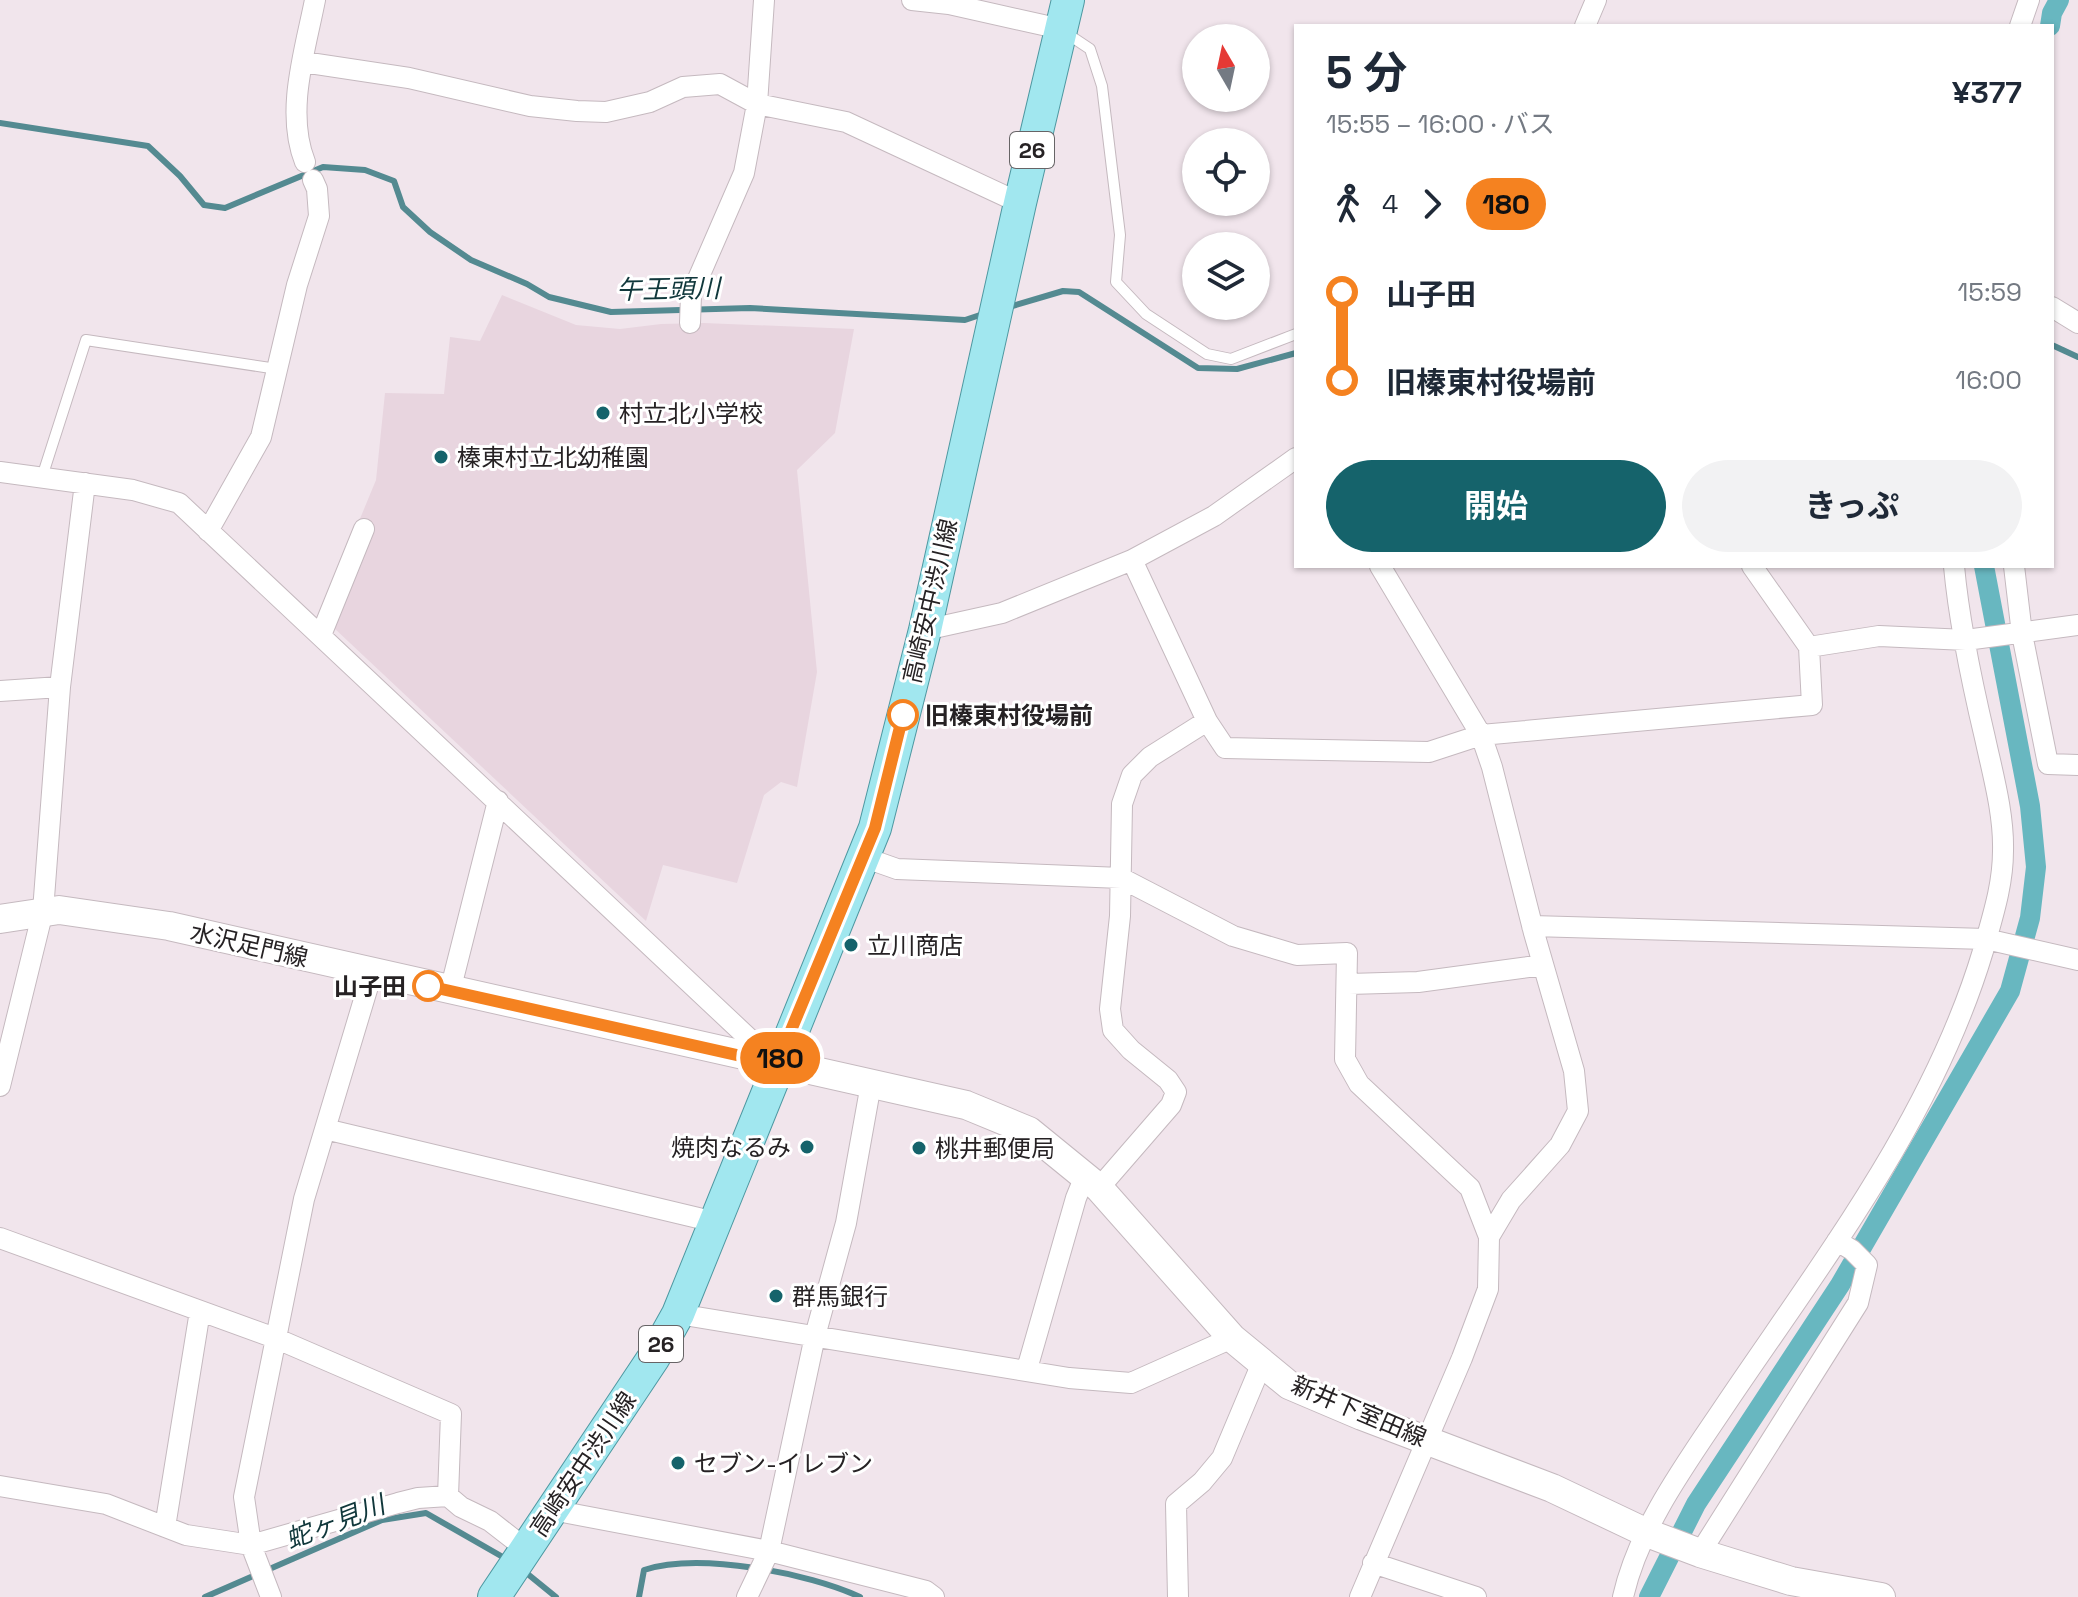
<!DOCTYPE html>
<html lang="ja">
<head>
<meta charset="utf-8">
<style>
  body { margin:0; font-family:"Space Grotesk","Noto Sans JP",sans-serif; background:#f2f2f3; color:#1f2937; height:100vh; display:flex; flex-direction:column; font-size:30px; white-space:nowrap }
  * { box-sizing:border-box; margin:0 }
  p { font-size:26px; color:#747a83 }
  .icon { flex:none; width:44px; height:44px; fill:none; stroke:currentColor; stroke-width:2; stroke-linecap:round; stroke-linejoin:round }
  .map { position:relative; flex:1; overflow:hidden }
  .sheet { position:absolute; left:1294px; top:24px; width:760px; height:544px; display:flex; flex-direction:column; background:#fff; border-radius:0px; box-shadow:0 2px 6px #0004 }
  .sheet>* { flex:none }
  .badge { padding:0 16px; border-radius:26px; font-size:28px; line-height:52px }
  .needle { width:52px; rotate:351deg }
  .fabs { position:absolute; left:1182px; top:24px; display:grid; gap:16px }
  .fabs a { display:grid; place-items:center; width:88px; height:88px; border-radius:50%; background:#fff; box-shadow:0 2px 6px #0004; font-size:40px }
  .map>.badge { position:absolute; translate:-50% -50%; box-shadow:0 0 0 4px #fff }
  .legs { display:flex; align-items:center; gap:12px; height:88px; padding:0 32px; font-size:26px }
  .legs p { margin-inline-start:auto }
  .head { display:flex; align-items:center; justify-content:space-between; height:136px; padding:0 32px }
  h1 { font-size:44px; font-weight:700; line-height:60px }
  .button { display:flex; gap:16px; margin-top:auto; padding:16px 32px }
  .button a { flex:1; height:92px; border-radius:48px; background:#15636b; color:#fff; font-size:32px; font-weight:700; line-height:92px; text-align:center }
  .button a+a { background:#f2f2f3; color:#1f2937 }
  ul { padding:0 32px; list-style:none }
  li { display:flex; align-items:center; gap:28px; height:88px; font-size:30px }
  li i { display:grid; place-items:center; width:12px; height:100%; margin:0 10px; background:currentColor }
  li i::after { content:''; width:20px; height:20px; margin:-10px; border:6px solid; border-radius:50%; background:#fff }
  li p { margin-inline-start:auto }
  li:first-child i { background:linear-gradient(#0000 50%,currentColor 0) }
  li:last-child i { background:linear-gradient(currentColor 50%,#0000 0) }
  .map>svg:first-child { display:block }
</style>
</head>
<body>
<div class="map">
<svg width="2078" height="1597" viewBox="0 0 2078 1597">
  <rect width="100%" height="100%" fill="#f1e5ec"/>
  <path fill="#e8d5df" d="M502,295l74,30 44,4 41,-5 43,-1 150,6 -19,104 -38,37 20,202 -20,115 -16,-5 -17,13 -27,88 -74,-18 -17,56 -312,-293 23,-102 19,-46 9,-87 59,1 6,-57 30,4z"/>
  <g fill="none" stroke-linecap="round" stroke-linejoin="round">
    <path stroke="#548a91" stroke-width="6" d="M0,123l148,23 32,30 24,29 21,3 98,-41 42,3 29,11 9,26 27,25 41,28 56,24 22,13 62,15 139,-4 215,12 21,-7
      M1009,307l54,-16 16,1 119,76 39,1 59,-16
      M2052,345l26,12
      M524,1571l32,26
      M205,1597l177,-77 44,-7 82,47
      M639,1597l5,-27c55,-18 165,3 216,27"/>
    <path stroke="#68b7c0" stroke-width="20" d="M2050,26l2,-13 7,-13
      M1649,1597l47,-93 144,-219 170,-294 20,-73 6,-51 -6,-61 -46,-240"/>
    <g stroke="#c5b9bf" stroke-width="12">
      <path id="lane" d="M1066,33l24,16 12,37 18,149 -4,47 30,32 61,40 24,5 65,-25
        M42,477l44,-137 191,29"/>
    </g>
    <g stroke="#c5b9bf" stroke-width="22">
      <path id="street" d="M912,0l37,4 112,25
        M1585,26l11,-26
        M2020,26l9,-26
        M303,62l106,16 121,28 47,5 29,1 44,-10 33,-15 37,-3 37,20 89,18 174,81
        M305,162c-20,-50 0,-111 10,-162
        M2052,307l26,16
        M690,323l1,-28 53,-122 13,-69 7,-104
        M0,472l133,18 46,13 595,559
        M208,531l53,-94 36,-152 22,-69 -2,-27 -4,-9
        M1132,560l75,161 18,27 204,4 52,-17 331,-30 -3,-58 70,-11 87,4 112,-15
        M1752,566l57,81
        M2014,566l8,68 26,130 30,1
        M925,630l77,-17 130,-53 82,-44 82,-58
        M321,635l43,-106
        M0,691l60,-4
        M863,857l34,12 224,9 112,58 64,19 50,-2 -2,106 14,25 111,104 19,49
        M1532,926l454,13 92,21
        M1349,984l69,-2 125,-17
        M450,991l48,-190
        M0,1086l43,-175 17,-224 25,-204
        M325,1129l390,93
        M1099,1188l72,-83 5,-13 -8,-12 -37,-30 -18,-20 -3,-21 10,-93 2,-112 10,-29 18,-18 57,-36
        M0,1238l275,100 176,76 -3,82
        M678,1314l391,64 62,5 101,-45
        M1027,1369l49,-171 9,-22
        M0,1486l106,18 80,31 65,10 147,-42 20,-5 30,-2 13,11 29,14 36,28
        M552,1510l217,41 157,40 8,6
        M165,1527l35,-216
        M1700,1553l158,-250 9,-38 -15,-15 -15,-9
        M1373,1563l103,34
        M271,1597l-20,-52 -7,-48 60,-298 68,-226
        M747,1597l22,-46 46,-215 31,-113 25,-139
        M1178,1597l-2,-93 26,-22 20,-24 40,-95
        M1360,1597l102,-239 26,-69 1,-52 22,-37 49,-55 18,-34 -4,-40 -40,-138 -42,-166 -11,-32 -101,-169
        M1623,1597c16,-71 65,-136 105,-196 96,-142 205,-283 255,-450 9,-33 20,-65 20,-100 1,-37 -10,-76 -18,-113 -13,-55 -26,-116 -31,-172"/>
    </g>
    <g stroke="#c5b9bf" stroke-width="30">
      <path id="secondary" d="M0,919l59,-9 110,16 797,179 63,26 70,57 133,150 57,47 73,31 190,72 95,45 53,20 91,28 90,16"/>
    </g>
    <g stroke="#4e98a1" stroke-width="34">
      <path id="primary" d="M494,1597l160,-240 24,-43 197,-486 50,-198 95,-427 48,-203"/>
    </g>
    <use href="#lane" stroke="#fff" stroke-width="10"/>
    <use href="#street" stroke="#fff" stroke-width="20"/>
    <use href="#secondary" stroke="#fff" stroke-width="28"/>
    <use href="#primary" stroke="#a1e7ef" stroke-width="32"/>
  </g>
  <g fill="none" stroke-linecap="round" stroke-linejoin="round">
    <g stroke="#fff" stroke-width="18">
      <path id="line-1" d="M428,986l349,78 98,-236 28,-113"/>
    </g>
    <use href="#line-1" stroke="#f58220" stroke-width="12"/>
  </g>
  <g fill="#15636b" stroke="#fff" stroke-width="3">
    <circle cx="603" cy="413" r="8"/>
    <circle cx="441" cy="457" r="8"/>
    <circle cx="851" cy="945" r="8"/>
    <circle cx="807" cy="1147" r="8"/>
    <circle cx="919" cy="1148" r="8"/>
    <circle cx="776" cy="1296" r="8"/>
    <circle cx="678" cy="1463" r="8"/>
  </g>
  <g fill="#fff" stroke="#f58220" stroke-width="4">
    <circle cx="903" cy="715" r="14"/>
    <circle cx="428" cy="986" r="14"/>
  </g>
  <g text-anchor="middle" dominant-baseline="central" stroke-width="6" stroke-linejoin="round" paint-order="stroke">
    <g fill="#fff" stroke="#676466" stroke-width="2">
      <rect x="1010" y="132" width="44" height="36" rx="6"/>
      <rect x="639" y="1326" width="44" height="36" rx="6"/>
    </g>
    <g font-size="22" font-weight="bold" fill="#262224">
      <text x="1032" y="150">26</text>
      <text x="661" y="1344">26</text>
    </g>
    <g font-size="24" fill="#262224" stroke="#fff" text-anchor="start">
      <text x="619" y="413">村立北小学校</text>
      <text x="457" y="457">榛東村立北幼稚園</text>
      <text x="867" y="945">立川商店</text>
      <text x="791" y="1147" text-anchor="end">焼肉なるみ</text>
      <text x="935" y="1148">桃井郵便局</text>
      <text x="792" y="1296">群馬銀行</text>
      <text x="694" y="1463">セブン-イレブン</text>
    </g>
    <g font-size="24" fill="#262224" stroke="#fff">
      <text transform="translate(930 601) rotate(-77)">高崎安中渋川線</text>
      <text transform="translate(249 945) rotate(13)">水沢足門線</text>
      <text transform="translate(1359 1411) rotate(23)">新井下室田線</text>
      <text transform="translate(583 1464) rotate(-56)">高崎安中渋川線</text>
    </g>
    <g font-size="24" font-weight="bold" fill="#262224" stroke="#fff" text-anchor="start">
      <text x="925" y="715">旧榛東村役場前</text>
      <text x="406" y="986" text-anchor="end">山子田</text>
    </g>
    <g font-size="26" font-style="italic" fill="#10373b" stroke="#fff">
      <text transform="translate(668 289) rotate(-1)">午王頭川</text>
      <text transform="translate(335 1522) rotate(-21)">蛇ヶ見川</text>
    </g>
  </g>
</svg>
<div class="fabs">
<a><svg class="needle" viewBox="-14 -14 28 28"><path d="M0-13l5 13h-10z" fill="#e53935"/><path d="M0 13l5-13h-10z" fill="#747a83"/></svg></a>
<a><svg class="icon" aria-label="locate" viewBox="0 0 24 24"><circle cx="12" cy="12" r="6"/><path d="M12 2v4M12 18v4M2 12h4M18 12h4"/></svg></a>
<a><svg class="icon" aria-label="layers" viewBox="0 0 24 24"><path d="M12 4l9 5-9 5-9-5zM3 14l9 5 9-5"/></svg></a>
</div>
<b class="badge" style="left:780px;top:1058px;background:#f58220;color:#111">180</b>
<section class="sheet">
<div class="head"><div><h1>5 分</h1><p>15:55 – 16:00 · バス</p></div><b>¥377</b></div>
<div class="legs"><svg class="icon" aria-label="walk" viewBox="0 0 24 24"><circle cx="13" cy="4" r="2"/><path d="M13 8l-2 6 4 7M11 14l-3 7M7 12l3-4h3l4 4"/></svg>4<svg class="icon" aria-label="forward" viewBox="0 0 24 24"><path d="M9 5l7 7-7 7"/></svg><b class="badge" style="background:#f58220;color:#111">180</b></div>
<ul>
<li><i style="color:#f58220"></i><b>山子田</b><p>15:59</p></li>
<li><i style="color:#f58220"></i><b>旧榛東村役場前</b><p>16:00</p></li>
</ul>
<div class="button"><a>開始</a><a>きっぷ</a></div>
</section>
</div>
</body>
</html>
